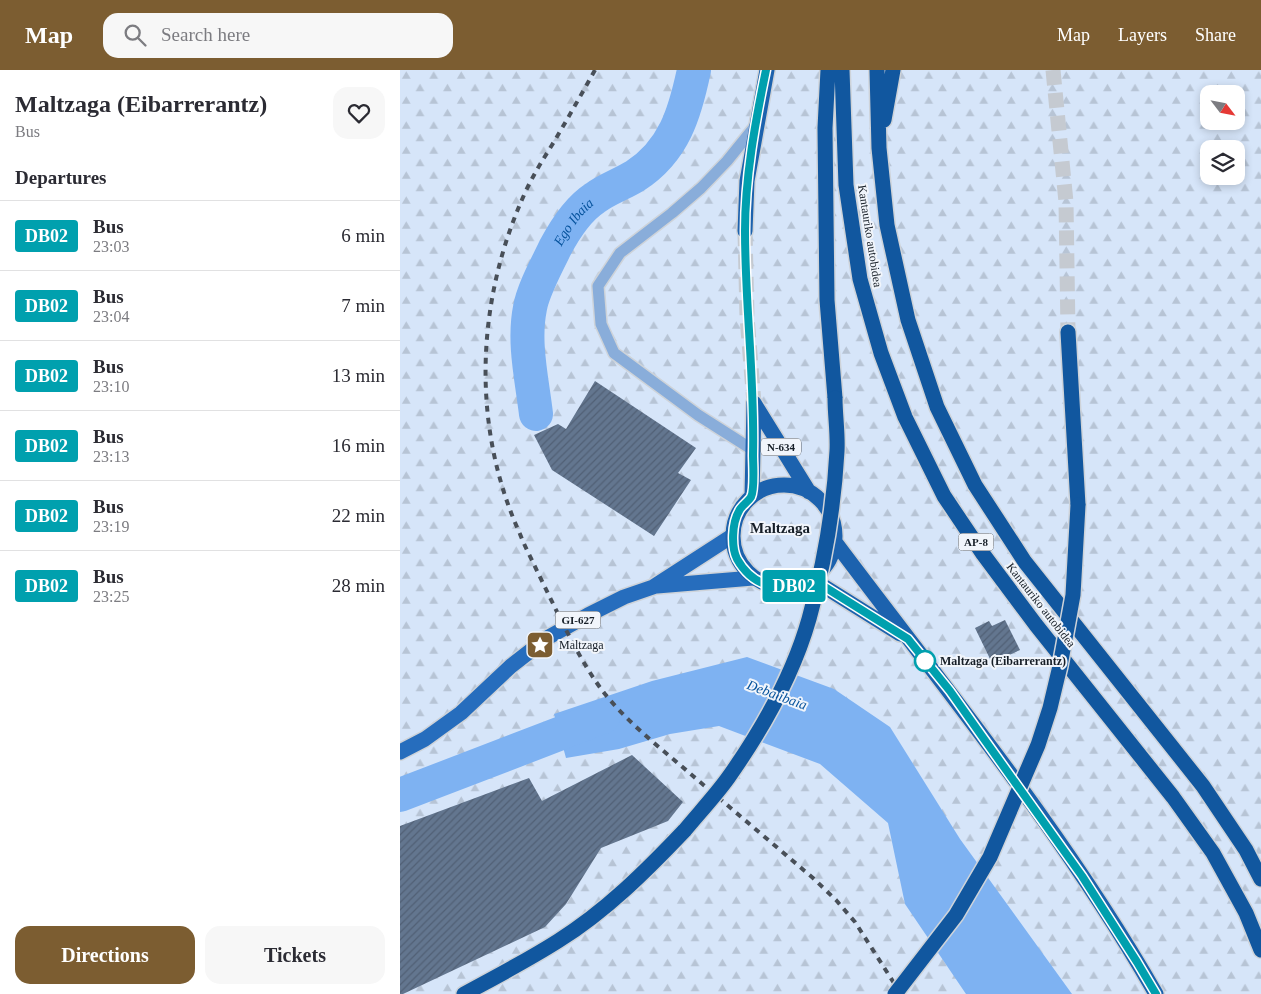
<!DOCTYPE html>
<html lang="en">
<head>
<meta charset="utf-8">
<style>
  body { margin:0; font-family:Georgia,serif; background:#f7f7f7; color:#2b2b33; height:100vh; display:flex; flex-direction:column; font-size:19px; white-space:nowrap }
  * { box-sizing:border-box; margin:0 }
  p { font-size:16px; color:#7c7c81 }
  .icon { flex:none; width:28px; height:28px; fill:none; stroke:currentColor; stroke-width:2; stroke-linecap:round; stroke-linejoin:round }
  .map { position:relative; flex:1; overflow:hidden }
  .details { display:flex; flex-direction:column; background:#fff; width:400px }
  .details>* { flex:none }
  .badge { padding:0 10px; border-radius:4px; font-size:18px; line-height:32px }
  .needle { width:32px; rotate:122deg }
  .tools { position:absolute; left:800px; top:15px; display:grid; gap:10px }
  .tools a { display:grid; place-items:center; width:45px; height:45px; border-radius:10px; background:#fff; box-shadow:0 2px 8px #0003; font-size:25px }
  .map>.badge { position:absolute; translate:-50% -50%; box-shadow:0 0 0 2px #fff }
  h2 { padding:0 15px; font-size:19px; line-height:45px }
  .round { display:grid; place-items:center; flex:none; width:52px; height:52px; border-radius:15px; background:#f7f7f7 }
  .headline { display:flex; align-items:center; justify-content:space-between; height:85px; padding:0 15px }
  h1 { font-size:24px; font-weight:600; line-height:38px }
  .button { display:flex; gap:10px; margin-top:auto; padding:10px 15px }
  .button a { flex:1; height:58px; border-radius:15px; background:#7c5d31; color:#fff; font-size:20px; font-weight:600; line-height:58px; text-align:center }
  .button a+a { background:#f7f7f7; color:#2b2b33 }
  ul { padding:0; list-style:none }
  li { display:flex; align-items:center; gap:15px; height:70px; padding:0 15px; border-top:1px solid #e1e1e2 }
  li div { flex:1 }
  li b { display:block; font-size:19px }
  li em { font-style:normal }
  li .badge { min-width:55px; font-weight:700; text-align:center }
  header { display:flex; align-items:center; gap:30px; box-sizing:border-box; height:70px; padding:0 25px; background:#7c5d31; color:#fff }
  header strong { font-size:24px }
  nav { display:flex; gap:28px; margin-inline-start:auto; font-size:18px }
  .search { width:350px; height:45px; background:#f7f7f7; display:flex; align-items:center; gap:12px; box-sizing:border-box; padding:0 18px; border-radius:15px; color:#7c7c81; font-size:19px }
  main { display:flex; flex:1; min-height:0 }
  .map>svg:first-child { display:block }
</style>
</head>
<body>
<header>
<strong>Map</strong>
<div class="search"><svg class="icon" aria-label="search" viewBox="0 0 24 24"><circle cx="10" cy="10" r="6"/><path d="M15 15l6 6"/></svg>Search here</div>
<nav><a>Map</a><a>Layers</a><a>Share</a></nav>
</header>
<main>
<section class="details">
<div class="headline"><div><h1>Maltzaga (Eibarrerantz)</h1><p>Bus</p></div><a class="round"><svg class="icon" aria-label="heart" viewBox="0 0 24 24"><path d="M12 20l-8-8c-3-5 5-10 8-4 3-6 11-1 8 4z"/></svg></a></div>
<h2>Departures</h2>
<ul>
<li><span class="badge" style="background:#00a0ae;color:#fff">DB02</span><div><b>Bus</b><p>23:03</p></div><em>6 min</em></li>
<li><span class="badge" style="background:#00a0ae;color:#fff">DB02</span><div><b>Bus</b><p>23:04</p></div><em>7 min</em></li>
<li><span class="badge" style="background:#00a0ae;color:#fff">DB02</span><div><b>Bus</b><p>23:10</p></div><em>13 min</em></li>
<li><span class="badge" style="background:#00a0ae;color:#fff">DB02</span><div><b>Bus</b><p>23:13</p></div><em>16 min</em></li>
<li><span class="badge" style="background:#00a0ae;color:#fff">DB02</span><div><b>Bus</b><p>23:19</p></div><em>22 min</em></li>
<li><span class="badge" style="background:#00a0ae;color:#fff">DB02</span><div><b>Bus</b><p>23:25</p></div><em>28 min</em></li>
</ul>
<div class="button"><a>Directions</a><a>Tickets</a></div>
</section>
<div class="map">
<svg width="861" height="924" viewBox="0 0 861 924">
  <defs>
    <pattern id="forest-firs" width="22" height="20" patternUnits="userSpaceOnUse" patternTransform="scale(1.25)"><rect width="22" height="20" fill="#d6e5f9"/><path d="M5 1l3.5 6h-7zM16 11l3.5 6h-7z" fill="#b7c4d5"/></pattern>
    <pattern id="building-hatch" width="6" height="6" patternUnits="userSpaceOnUse" patternTransform="scale(1.25)"><rect width="6" height="6" fill="#63768f"/><path d="M-1 1l2-2M0 6l6-6M5 7l2-2" fill="none" stroke="#516075"/></pattern>
  </defs>
  <rect width="100%" height="100%" fill="#f1f5fb"/>
  <path fill="url(#forest-firs)" fill-rule="evenodd" d="M0,0h861v924h-861zM809,24h27v27h-27zM809,79h27v27h-27z"/>
  <path fill="#7eb2f2" d="M347,587l87,32 56,38 70,112 112,155h-106l-61,-90 -17,-81 -68,-59 -101,-38 -49,8 -51,15 -53,9 -12,-44 98,-33z"/>
  <g fill="none" stroke-linecap="round" stroke-linejoin="round">
    <g stroke="#7eb2f2" stroke-width="34">
      <path id="s1" d="M136,344c-4,-34 -13,-72 -6,-106 3,-18 17,-43 25,-60 9,-17 23,-39 40,-50 12,-9 27,-14 40,-22 39,-25 50,-63 59,-106"/>
      <path d="M0,725l203,-78"/>
    </g>
  </g>
  <path fill="url(#building-hatch)" d="M195,311l101,67 -18,25 13,7 -37,56 -102,-66 -18,-35 24,-11 8,5z
    M605,550l15,30 -28,13 -17,-35 14,-7 3,5z
    M232,685l51,47 -15,19 -67,27 -35,56 -21,23 -142,67h-3v-168l129,-48 13,23z"/>
  <g fill="none" stroke-linecap="round" stroke-linejoin="round">
    <path stroke="#c5cad1" stroke-width="15" stroke-dasharray="15 8" stroke-linecap="butt" d="M345,161l2,86 7,86"/>
    <path stroke="#c5cad1" stroke-width="15" stroke-dasharray="15 8" stroke-linecap="butt" d="M653,0l13,132 2,130"/>
    <g stroke="#ced3d9" stroke-width="14">
      <path id="service" d="M353,380l-55,-35 -84,-62 -13,-29 -3,-38 22,-33 52,-40 29,-25 26,-27 30,-37"/>
    </g>
    <g stroke="#ced3d9" stroke-width="18">
      <path id="primary" d="M257,516l96,-8
        M0,682l25,-13 36,-26 50,-47 36,-28 41,-23 36,-18 29,-10 79,-51"/>
    </g>
    <g stroke="#ced3d9" stroke-width="18">
      <path id="trunk" d="M345,161l2,-50 20,-111
        M354,333l55,89
        M333 466a51 51 0 1 1 102 0a51 51 0 1 1-102 0Z
        M352,426l2,-93
        M435,472c111,148 229,291 321,452
        M412,509l88,55"/>
    </g>
    <g stroke="#ced3d9" stroke-width="18">
      <path id="motorway" d="M428,0l-3,58 2,172 8,98
        M442,0l4,115 14,94 21,74 24,64 39,79 39,58 53,71 137,172 40,56 33,60 15,37
        M477,0l2,78 8,77 21,95 29,87 38,78 50,77 178,224 43,64 15,29
        M484,50l9,-50
        M668,262l10,173
        M64,924c32,-17 64,-34 94,-53 48,-30 88,-70 127,-111"/>
    </g>
    <use href="#service" stroke="#89adda" stroke-width="11"/>
    <use href="#primary" stroke="#266dbd" stroke-width="15"/>
    <use href="#trunk" stroke="#1c62ae" stroke-width="15"/>
    <use href="#motorway" stroke="#11579f" stroke-width="15"/>
    <path stroke="#484f58" stroke-width="4" stroke-dasharray="6 6" stroke-linecap="butt" d="M195,0c-14,25 -28,50 -43,75 -10,16 -20,32 -28,50 -48,107 -53,231 -4,339 5,13 12,26 18,39 19,38 41,88 67,121 25,31 58,56 88,82 40,34 80,68 120,102l23,22 19,22 46,72"/>
    <g stroke="#ced3d9" stroke-width="18" stroke-linecap="butt">
      <path id="motorway-bridge" d="M285,760c14,-17 30,-34 43,-52 34,-48 65,-103 81,-159 15,-54 25,-112 28,-168 1,-17 -2,-36 -2,-53
        M495,924l61,-79 34,-58 48,-112 12,-37 10,-42 13,-71 5,-90"/>
    </g>
    <use href="#motorway-bridge" stroke="#11579f" stroke-width="15"/>
  </g>
  <g fill="none" stroke-linecap="round" stroke-linejoin="round">
    <g stroke="#fff" stroke-width="11">
      <path id="line" d="M366,0c-11,53 -21,108 -21,161 0,75 10,149 8,224 0,9 2,34 -2,42 -3,5 -10,9 -12,14 -7,12 -8,36 -2,48 17,30 46,34 75,20l96,60 42,52 34,48 98,137 55,86 19,32"/>
    </g>
    <use href="#line" stroke="#00a0ae" stroke-width="8"/>
  </g>
  <defs>
    <g id="sight-square" transform="scale(1.4375)"><rect x="-9" y="-9" width="18" height="18" rx="4" fill="#7c5d31" stroke="#f1f5fb"/><path d="M0-6L1.8-2.2L6-1.7L2.9 1.2L3.7 5.4L0 3.3L-3.7 5.4L-2.9 1.2L-6-1.7L-1.8-2.2Z" fill="#fff"/></g>
  </defs>
  <g fill-rule="evenodd">
    <use href="#sight-square" x="140" y="575"/>
  </g>
  <circle fill="#fff" stroke="#00a0ae" stroke-width="2.5" cx="525" cy="591" r="10"/>
  <g text-anchor="middle" dominant-baseline="central" stroke-width="4" stroke-linejoin="round" paint-order="stroke">
    <g fill="#f1f5fb" stroke="#585e67" stroke-width="1">
      <rect x="361" y="368.5" width="40" height="17" rx="4"/>
      <rect x="558.5" y="463.5" width="35" height="17" rx="4"/>
      <rect x="155.5" y="541.5" width="45" height="17" rx="4"/>
    </g>
    <g font-size="11" font-weight="bold" fill="#161e27">
      <text x="381" y="377">N-634</text>
      <text x="576" y="472">AP-8</text>
      <text x="178" y="550">GI-627</text>
    </g>
    <g font-size="12" fill="#161e27" stroke="#f1f5fb">
      <text transform="translate(470 166) rotate(81)">Kantauriko autobidea</text>
      <text transform="translate(641 535) rotate(52)">Kantauriko autobidea</text>
    </g>
    <g font-size="12" fill="#161e27" stroke="#f1f5fb" text-anchor="start">
      <text x="159" y="575">Maltzaga</text>
    </g>
    <g font-size="12" font-weight="bold" fill="#161e27" stroke="#f1f5fb" text-anchor="start">
      <text x="540" y="591">Maltzaga (Eibarrerantz)</text>
    </g>
    <g font-size="14" font-style="italic" fill="#06539d" stroke="#f1f5fb">
      <text stroke="none"><textPath href="#s1" startOffset="204">Ego Ibaia</textPath></text>
      <text transform="translate(377 625) rotate(20)">Deba ibaia</text>
    </g>
    <g font-size="15" font-weight="bold" fill="#161e27" stroke="#f1f5fb">
      <text x="380" y="458">Maltzaga</text>
    </g>
  </g>
</svg>
<div class="tools">
<a><svg class="needle" viewBox="-14 -14 28 28"><path d="M0-13l5 13h-10z" fill="#e53935"/><path d="M0 13l5-13h-10z" fill="#7c7c81"/></svg></a>
<a><svg class="icon" aria-label="layers" viewBox="0 0 24 24"><path d="M12 4l9 5-9 5-9-5zM3 14l9 5 9-5"/></svg></a>
</div>
<b class="badge" style="left:394px;top:516px;background:#00a0ae;color:#fff">DB02</b>
</div>
</main>
</body>
</html>
